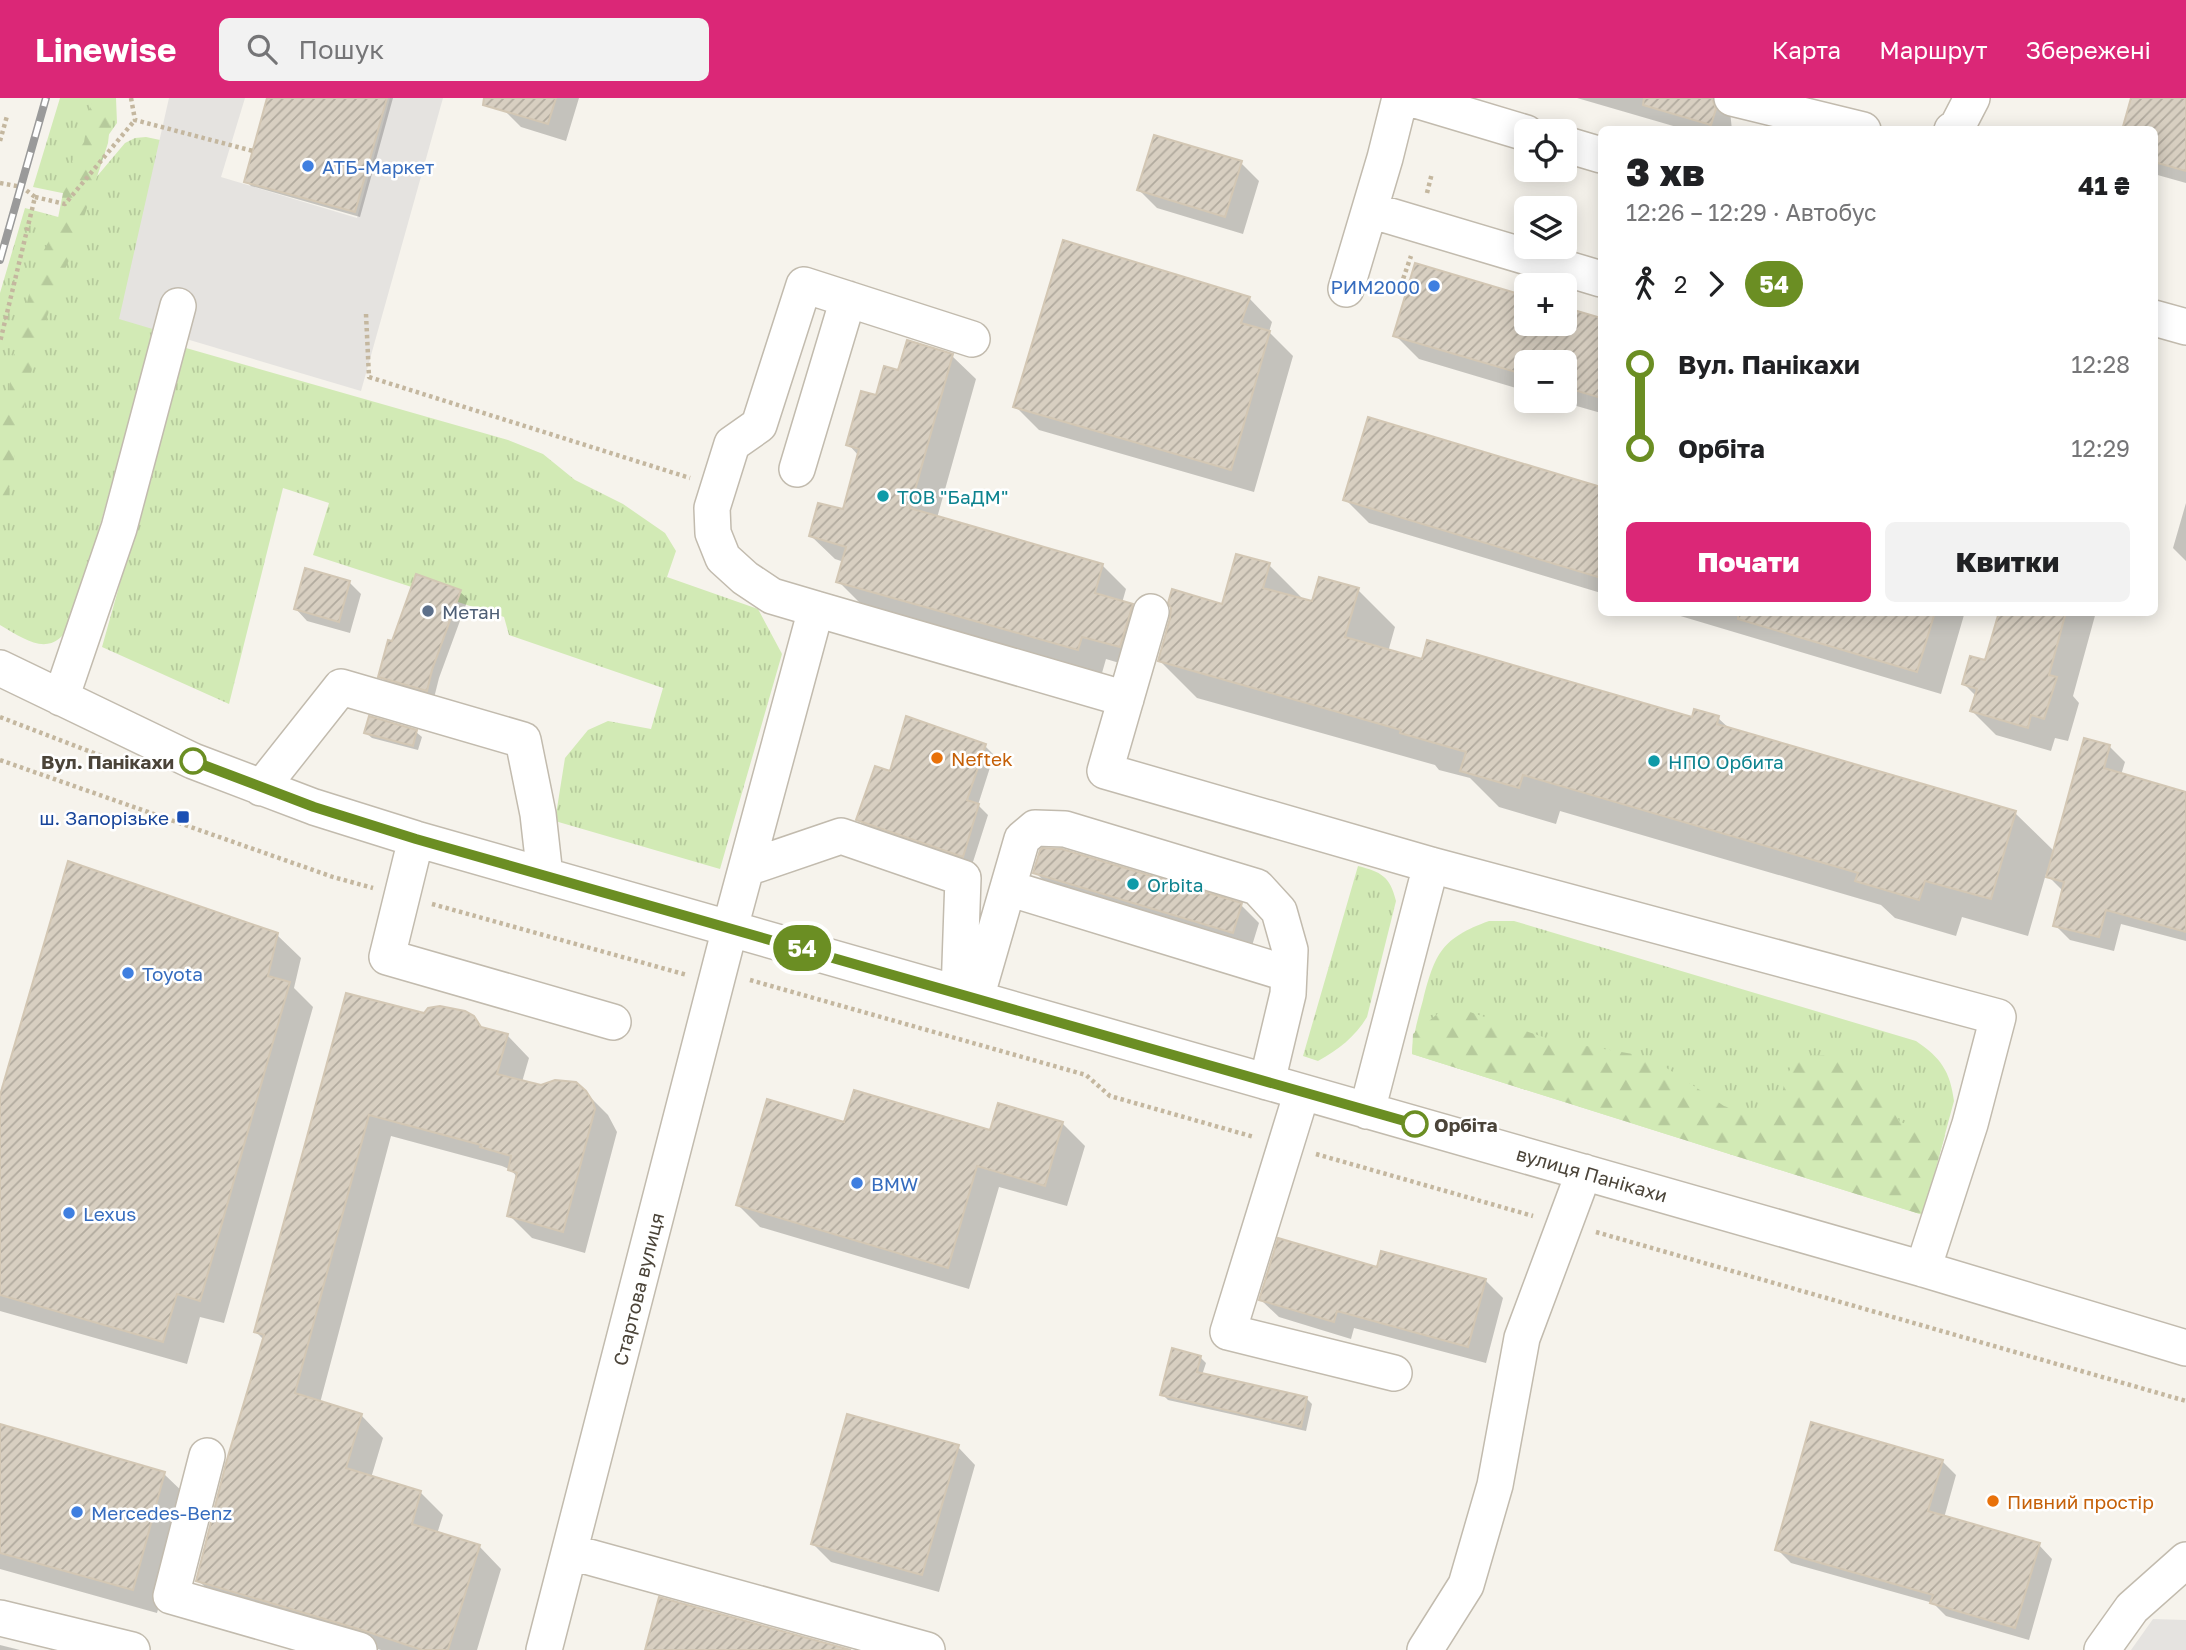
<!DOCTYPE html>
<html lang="uk">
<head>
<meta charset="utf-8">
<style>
  body { margin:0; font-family:"Golos Text",sans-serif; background:#f2f2f2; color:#202124; height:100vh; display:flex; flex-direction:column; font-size:26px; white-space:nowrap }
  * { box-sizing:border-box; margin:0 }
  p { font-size:23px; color:#757577 }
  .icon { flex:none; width:38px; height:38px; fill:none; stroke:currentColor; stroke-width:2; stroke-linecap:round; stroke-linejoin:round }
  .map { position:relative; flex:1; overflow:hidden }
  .panel { position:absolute; left:1598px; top:28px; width:560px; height:490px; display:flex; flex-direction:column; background:#fff; border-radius:10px; box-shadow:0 4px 18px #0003 }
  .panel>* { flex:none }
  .badge { padding:0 14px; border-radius:23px; font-size:24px; line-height:46px }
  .buttons { position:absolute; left:1514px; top:21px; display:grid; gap:14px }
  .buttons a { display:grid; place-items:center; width:63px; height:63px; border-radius:10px; background:#fff; box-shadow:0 4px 18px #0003; font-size:35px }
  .map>.badge { position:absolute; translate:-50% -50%; box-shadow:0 0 0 4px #fff }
  .legs { display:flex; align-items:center; gap:10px; height:77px; padding:0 28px; font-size:23px }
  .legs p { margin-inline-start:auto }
  .headline { display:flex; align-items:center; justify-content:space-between; height:119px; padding:0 28px }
  h1 { font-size:38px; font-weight:800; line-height:52px }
  .action { display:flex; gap:14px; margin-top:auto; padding:14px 28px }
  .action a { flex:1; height:80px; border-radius:10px; background:#db2777; color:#fff; font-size:28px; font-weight:800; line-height:80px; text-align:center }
  .action a+a { background:#f2f2f2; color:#202124 }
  ul { padding:0 28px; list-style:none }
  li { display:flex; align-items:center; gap:24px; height:84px; font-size:26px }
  li i { display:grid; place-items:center; width:10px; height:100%; margin:0 9px; background:currentColor }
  li i::after { content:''; width:18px; height:18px; margin:-9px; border:5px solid; border-radius:50%; background:#fff }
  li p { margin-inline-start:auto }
  li:first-child i { background:linear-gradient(#0000 50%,currentColor 0) }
  li:last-child i { background:linear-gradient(currentColor 50%,#0000 0) }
  header { display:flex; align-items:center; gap:42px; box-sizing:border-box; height:98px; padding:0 35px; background:#db2777; color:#fff }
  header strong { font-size:33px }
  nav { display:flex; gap:38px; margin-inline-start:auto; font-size:24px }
  .search { width:490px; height:63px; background:#f2f2f2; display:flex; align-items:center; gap:18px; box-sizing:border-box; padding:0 24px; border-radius:10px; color:#757577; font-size:26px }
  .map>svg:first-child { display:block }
</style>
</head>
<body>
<header>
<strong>Linewise</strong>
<div class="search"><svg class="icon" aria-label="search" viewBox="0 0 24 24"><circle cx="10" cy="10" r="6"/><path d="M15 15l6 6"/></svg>Пошук</div>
<nav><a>Карта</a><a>Маршрут</a><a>Збережені</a></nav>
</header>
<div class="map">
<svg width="2186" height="1552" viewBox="0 0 2186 1552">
  <defs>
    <pattern id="grass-tufts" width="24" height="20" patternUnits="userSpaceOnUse" patternTransform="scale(1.75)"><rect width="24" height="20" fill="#d2eab5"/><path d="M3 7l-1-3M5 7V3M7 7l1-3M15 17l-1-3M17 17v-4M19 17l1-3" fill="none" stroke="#b6ca9c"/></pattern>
    <pattern id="forest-firs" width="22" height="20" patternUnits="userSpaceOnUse" patternTransform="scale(1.75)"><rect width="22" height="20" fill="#d2eab5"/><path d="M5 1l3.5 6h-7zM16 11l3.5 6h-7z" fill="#b6ca9c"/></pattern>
    <pattern id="building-hatch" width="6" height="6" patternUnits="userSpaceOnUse" patternTransform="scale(1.75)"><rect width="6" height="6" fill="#d8cfc1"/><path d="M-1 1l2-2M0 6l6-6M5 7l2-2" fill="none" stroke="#b1aa9e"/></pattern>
  </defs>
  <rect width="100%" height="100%" fill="#f6f3ec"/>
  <path fill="url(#grass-tufts)" d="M60,0h56l1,25 -50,71 -34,-7z
    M146,39l33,7 -23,185 -83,291c-20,40 -44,22 -73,5v-332l25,-85 37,10 63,-75 10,-5z
    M186,250l322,92 35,14 32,26 48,24 42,29 11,18 -9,26 91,32 24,45 -62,215 -165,-48 10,-63 23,-28 20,-9 43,8 12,-41 -154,-53 -5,-18 -191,-62 16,-52 -46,-15 -54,216 -127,-57z
    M1358,768c23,6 32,10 38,35l-29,116c-12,20 -29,33 -49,44l-15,-5z
    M1489,823h25l402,120c25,17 34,30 38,60l-31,114 -511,-161c1,-19 6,-36 11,-54 12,-47 19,-62 66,-79z"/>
  <path fill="url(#forest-firs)" d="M93,0h20l-5,45 -35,108 -15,34 -21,61 -16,74 -17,98 -4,7v-103l8,-18 4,-42 25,-99 19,-35 12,-60 16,-26 5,-30z
    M1441,913h26l85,29 98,17 74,49 32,11 24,-11 5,-27 9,-17 16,-6 27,-2 30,18 33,50 45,13 -22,80 -511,-161 1,-20z"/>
  <path fill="#e5e3e0" d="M169,0h76l-24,79 136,41 33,-120h53l-82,293 -242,-72z
    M2153,1521l33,1v30h-55z"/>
  <path fill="#0003" d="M269,0h124l-33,119 -109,-31 -5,-5z
    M507,0h72l-13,43 -45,-14 -18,-18z
    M1577,0h164l-11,13 2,19h-45z
    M2132,0h54v85l-32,-9v-44z
    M1241,65l18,18 -16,53 -86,-26 -18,-18z
    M1249,200l23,24 -3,10 24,24 -39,136 -215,-62 -24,-24z
    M1526,200v26h38v-15l37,11v93l-42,-12h5v-39h-38v29l-107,-32 -24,-24z
    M952,258l24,23 -39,139 165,47 24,24 -4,14 10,3 24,23 -13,41 -37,-11 -4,14 -240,-68 -24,-24 6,-19 -9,-3 -24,-23 33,-24 15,-56 -11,-12 29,-46 22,-26z
    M1369,321l232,70v104l-232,-70 -24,-24z
    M2186,405v58l-13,-13z
    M1269,467l37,37 7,2 45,-14 37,37 -7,25 305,67 25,-1 13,12 284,83 40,39 54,-106 16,16 -4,13 65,19v147l-65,-17 -7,27 -44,-11 -15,-15 9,-33 -18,-18 -18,62 -66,-19 -6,19 -61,-18 -14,-13 -321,-94 -4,13 -57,-17 -29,-29 -31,-8 -4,-5 -238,-67 -37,-37z
    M349,484l12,12 -11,39 -43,-12 -11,-12z
    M460,494l8,7 -29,79 -5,20 -46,-14 -8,-8 13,-33z
    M1667,514h295l2,3 -23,79z
    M2001,514h95l-23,84 6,7 -11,38 -13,-3 -4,13 -55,-16 -24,-24 4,-15 -12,-12 22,-21z
    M416,634l6,5 -4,13 -46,-12 -6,-5z
    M985,648l9,9 -16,50 10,10 -16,50 -104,-36 -10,-10 33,-46z
    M1035,774l206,33 18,18 -8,26 -198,-59z
    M277,837l24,23 -7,30 19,19 -89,316 -24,-6 -13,47 -187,-53v-210z
    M347,897l77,20 49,3 12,12 22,5 22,23 -7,24 63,10 23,23 9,17 -32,121 -53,-15 -23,-23 9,-37 -7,-8 -9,-4 -111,-30 -71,267 41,12 22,23 -12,40 50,15 22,22 -6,19 42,12 22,23 -24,81h-96l-161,-48 -22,-22 66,-240 -8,-8z
    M999,1007l64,19 22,22 -18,60 -68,-19 -30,102 -209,-62 -22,-22 107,-81 146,8z
    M1378,1171l107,11 18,18 -17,65 -132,-35 -3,11 -72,-22 -18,-17z
    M1200,1259l6,6 -4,12 104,23 6,6 -6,27 -138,-31 -6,-6z
    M0,1327l164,49 24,23 -31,116 -157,-44z
    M958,1349l17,18 -36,127 -108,-30 -18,-18z
    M1942,1363l14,14 -12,43 95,27 13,14 -23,81 -83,-24 -13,-13 -142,-40 -14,-14z
    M0,1547l20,5h-20z"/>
  <path fill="url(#building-hatch)" stroke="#d3c7b4" stroke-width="2" d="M267,0h120l-32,114 -111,-30z
    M484,0h72l-8,26 -65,-19z
    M1644,0h68l4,11 -5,16 -68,-20z
    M2131,0h55v73l-32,-9v-32h-32z
    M1154,37l88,26 -17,56 -88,-27z
    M1063,142l187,57 -9,26 29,8 -39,139 -218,-63z
    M1415,165l111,33v28h38v-17l37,11v80l-37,-11v-25h-38v13l-133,-39z
    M907,242l46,14 -43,154 193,56 -8,29 38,11 -13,43 -38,-10 -4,13 -242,-68 10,-35 -37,-11 9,-33 25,6 16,-60 -13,-4 15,-54 15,4 8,-29 14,4z
    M1368,319l233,70v91l-258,-78z
    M1236,456l34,9 -7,25 49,13 7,-24 40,11 -14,49 77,22 5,-19 265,77 2,-8 25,7 -2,8 299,87 -25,88 -66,-18 -6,19 -64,-19 3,-8 -335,-98 -4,13 -59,-17 6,-19 -66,-19 1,-3 -243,-69 12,-43 1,-10 -3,-5 4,-14 50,15z
    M305,470l45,13 -11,41 -45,-13z
    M416,476l45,16 -29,80 -5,21 -49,-14 10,-37 4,1z
    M1738,514h197l-18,60 -179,-53z
    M1999,514h67l-17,63 8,2 -13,42 -13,-4 -3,13 -58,-17 7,-22 -15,-5 8,-28 15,4z
    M369,618l48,14 -4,16 -49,-13z
    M906,618l80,28 -19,56 12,4 -16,53 -107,-37 19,-54 15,5z
    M2084,640l26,7 -6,23 82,24v140l-80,-22 -7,27 -46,-11 11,-44 -18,-5z
    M1042,750l20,1 180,54 -9,30 -200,-60 7,-23z
    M68,763l210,72 -10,43 22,6 -90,319 -23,-7 -14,48 -163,-47v-200z
    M346,895l78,20 4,-5 12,-2 25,5 9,5 7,11 27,7 -11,40 44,11 14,-5 21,2 10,9 7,11 2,7 -32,123 -56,-16 10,-43 -9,-3 3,-14 -31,-9 1,-2 -112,-30 -74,278 67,21 -16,54 75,23 -9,33 68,21 -32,105h-26l-57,-19 -169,-50 30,-118 38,-128 -10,-3z
    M854,992l136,40 8,-27 65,19 -18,64 -68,-20 -29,102 -212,-63 31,-106 77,23z
    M1278,1140l99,29 4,-16 105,28 -18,68 -131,-36 -3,11 -75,-22z
    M1172,1250l29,8 -4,16 110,25 -6,30 -141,-32z
    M847,1316l112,31 -37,130 -111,-31z
    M1811,1324l132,38 -15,51 112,32 -25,85 -85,-25 3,-8 -158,-45z
    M0,1326l165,48 -32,118 -133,-37z
    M659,1499l192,53h-206z"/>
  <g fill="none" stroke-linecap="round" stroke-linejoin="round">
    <g stroke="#c2bbae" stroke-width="38">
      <path id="minor" d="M1409,0l117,35
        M1732,0l131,32
        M1952,32l5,-3 15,-29
        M1564,46l37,11
        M1370,112l231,69
        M1346,191l39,-131 15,-60
        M2154,220l32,9
        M797,371l51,-170
        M816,511l-44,-13 -27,-18 -22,-20 -10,-25 -1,-25 20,-64 27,-19 45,-140 168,54
        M1151,514l-46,159 326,94 567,152 -28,107 -47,145
        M0,570l193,93 121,46 102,32 1507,430 263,79
        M61,600l58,-170 59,-222
        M261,690l80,-101 182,53 15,74 7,62
        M416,741l-29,118 226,65
        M747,770l94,-32 122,42 -4,115
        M1008,790l281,86
        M976,900l46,-159 13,-11 30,1 192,58 22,24 11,39 -2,44 -21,88
        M1302,994l-74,240 166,41
        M1367,1013l64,-246
        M207,1358l-36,140 188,54
        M571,1454l356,98
        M0,1520l132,32
        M544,1552l186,-722 86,-319 310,90
        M1425,1552l41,-65 29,-100 27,-147 62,-166
        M2102,1552l30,-42 54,-48"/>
    </g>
    <path stroke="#c4b79f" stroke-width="4.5" stroke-dasharray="3.5 3.5" stroke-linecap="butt" d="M131,0l4,22 118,31
      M0,43l7,-25
      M0,85l22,4 13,10 -35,145
      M1427,95l5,-20
      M35,99l30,7 70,-84
      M1408,189l-7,-2 10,-29
      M366,216l3,63 321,101
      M0,619l104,40
      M0,662l333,117 40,11
      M432,806l255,71
      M750,882l336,95 24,21 144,41
      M1316,1056l217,62
      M1596,1134l590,169"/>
    <use href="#minor" stroke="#fff" stroke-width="35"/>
    <g stroke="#9a9a9a" stroke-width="8">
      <path id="rail" d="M0,162l46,-162"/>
    </g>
    <use href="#rail" stroke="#fff" stroke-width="5" stroke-dasharray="16" stroke-linecap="butt"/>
  </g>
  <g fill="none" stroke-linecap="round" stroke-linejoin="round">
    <g stroke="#fff" stroke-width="16">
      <path id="line-1" d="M193,663l121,46 102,32 999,285"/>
    </g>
    <use href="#line-1" stroke="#6b8e23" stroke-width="10"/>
  </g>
  <g fill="#3f7fe0" stroke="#fff" stroke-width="2.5">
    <circle cx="308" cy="68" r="7"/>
    <circle cx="1434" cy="188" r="7"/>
    <circle cx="128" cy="875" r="7"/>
    <circle cx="857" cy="1085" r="7"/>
    <circle cx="69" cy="1115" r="7"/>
    <circle cx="77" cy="1414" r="7"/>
  </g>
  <g fill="#0f9aa8" stroke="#fff" stroke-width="2.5">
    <circle cx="883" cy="398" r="7"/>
    <circle cx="1654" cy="663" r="7"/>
    <circle cx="1133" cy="786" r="7"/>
  </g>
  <circle fill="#5c6f8a" stroke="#fff" stroke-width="2.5" cx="428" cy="513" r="7"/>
  <g fill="#e8710a" stroke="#fff" stroke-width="2.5">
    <circle cx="937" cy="660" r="7"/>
    <circle cx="1993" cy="1403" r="7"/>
  </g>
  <g fill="#fff" stroke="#6b8e23" stroke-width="3.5">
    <circle cx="193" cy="663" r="12"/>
    <circle cx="1415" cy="1026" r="12"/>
  </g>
  <rect fill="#1a4fb4" stroke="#fff" stroke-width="2.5" x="176" y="712" width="14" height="14" rx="3.5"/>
  <g text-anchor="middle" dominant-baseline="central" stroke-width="5" stroke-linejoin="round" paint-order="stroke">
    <g font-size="19" fill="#366cbe" stroke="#fff" text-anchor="start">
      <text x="322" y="68">АТБ-Маркет</text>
      <text x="1420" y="188" text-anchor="end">РИМ2000</text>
      <text x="142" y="875">Toyota</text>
      <text x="871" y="1085">BMW</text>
      <text x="83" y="1115">Lexus</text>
      <text x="91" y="1414">Mercedes-Benz</text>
    </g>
    <g font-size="19" fill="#0d838f" stroke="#fff" text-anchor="start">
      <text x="897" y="398">ТОВ "БаДМ"</text>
      <text x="1668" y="663">НПО Орбита</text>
      <text x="1147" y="786">Orbita</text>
    </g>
    <g font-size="19" fill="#4e5e75" stroke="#fff" text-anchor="start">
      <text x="442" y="513">Метан</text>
    </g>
    <g font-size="19" fill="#c56008" stroke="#fff" text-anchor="start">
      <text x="951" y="660">Neftek</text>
      <text x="2007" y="1403">Пивний простір</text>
    </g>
    <g font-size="19" font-weight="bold" fill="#4b4439" stroke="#fff" text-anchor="end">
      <text x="174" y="663">Вул. Панікахи</text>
      <text x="1434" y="1026" text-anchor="start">Орбіта</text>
    </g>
    <g font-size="19" fill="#164399" stroke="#fff" text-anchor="end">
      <text x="169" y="719">ш. Запорізьке</text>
    </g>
    <g font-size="19" fill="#4b4439" stroke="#fff">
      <text transform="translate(1592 1076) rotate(16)">вулиця Панікахи</text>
      <text transform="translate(638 1191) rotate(-76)">Стартова вулиця</text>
    </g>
  </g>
</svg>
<div class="buttons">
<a><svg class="icon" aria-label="locate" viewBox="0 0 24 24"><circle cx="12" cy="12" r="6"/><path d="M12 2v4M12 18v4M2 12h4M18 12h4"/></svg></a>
<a><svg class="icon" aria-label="layers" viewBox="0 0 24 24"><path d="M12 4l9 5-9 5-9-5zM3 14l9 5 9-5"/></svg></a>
<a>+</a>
<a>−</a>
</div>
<b class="badge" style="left:802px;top:850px;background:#6b8e23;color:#fff">54</b>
<section class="panel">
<div class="headline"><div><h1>3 хв</h1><p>12:26 – 12:29 · Автобус</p></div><b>41 ₴</b></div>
<div class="legs"><svg class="icon" aria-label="walk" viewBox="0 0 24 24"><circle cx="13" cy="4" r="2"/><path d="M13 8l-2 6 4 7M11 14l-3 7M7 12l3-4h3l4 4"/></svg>2<svg class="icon" aria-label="forward" viewBox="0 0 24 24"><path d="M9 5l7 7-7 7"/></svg><b class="badge" style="background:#6b8e23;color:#fff">54</b></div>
<ul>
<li><i style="color:#6b8e23"></i><b>Вул. Панікахи</b><p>12:28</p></li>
<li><i style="color:#6b8e23"></i><b>Орбіта</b><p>12:29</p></li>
</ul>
<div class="action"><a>Почати</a><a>Квитки</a></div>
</section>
</div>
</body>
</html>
